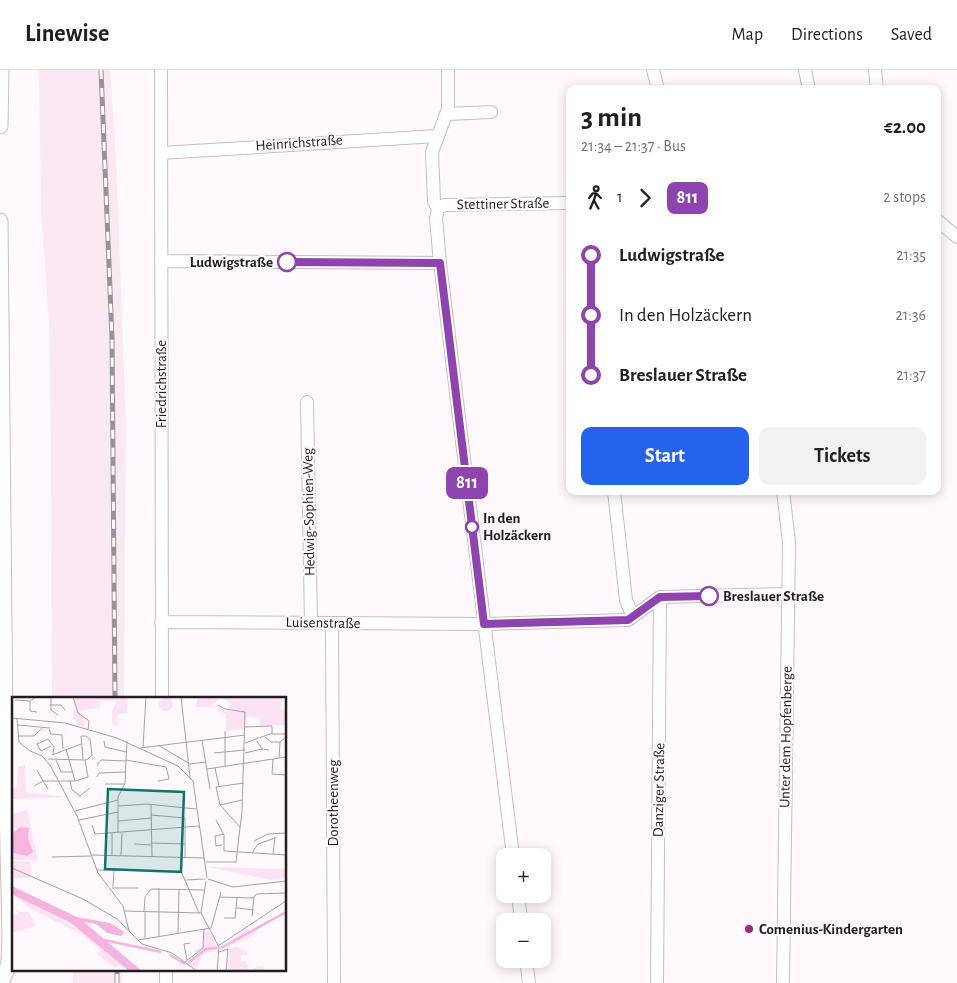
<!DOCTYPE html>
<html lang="en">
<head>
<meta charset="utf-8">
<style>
  body { margin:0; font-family:"Alegreya Sans",sans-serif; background:#f2f2f2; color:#202124; height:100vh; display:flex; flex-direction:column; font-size:19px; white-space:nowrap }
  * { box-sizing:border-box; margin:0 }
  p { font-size:16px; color:#757577 }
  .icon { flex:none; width:28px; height:28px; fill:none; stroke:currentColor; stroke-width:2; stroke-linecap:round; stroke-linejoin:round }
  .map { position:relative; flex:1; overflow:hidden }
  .side { position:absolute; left:566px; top:15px; width:375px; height:410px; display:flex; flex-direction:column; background:#fff; border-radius:10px; box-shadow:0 2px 12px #0003 }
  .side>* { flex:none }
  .badge { padding:0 10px; border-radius:8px; font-size:18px; line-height:32px }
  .fabs { position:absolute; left:496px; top:778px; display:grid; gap:10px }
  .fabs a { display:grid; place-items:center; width:55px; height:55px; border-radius:10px; background:#fff; box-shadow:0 2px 12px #0003; font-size:25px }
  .map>.badge { position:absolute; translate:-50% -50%; box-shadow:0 0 0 2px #fff }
  .legs { display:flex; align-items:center; gap:8px; height:55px; padding:0 15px; font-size:16px }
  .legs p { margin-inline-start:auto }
  .head { display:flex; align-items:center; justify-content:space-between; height:85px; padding:0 15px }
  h1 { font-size:28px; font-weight:600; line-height:38px }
  .primary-button { display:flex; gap:10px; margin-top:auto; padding:10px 15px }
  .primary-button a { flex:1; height:58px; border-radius:10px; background:#2563eb; color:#fff; font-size:20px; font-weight:600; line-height:58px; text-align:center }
  .primary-button a+a { background:#f2f2f2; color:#202124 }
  ul { padding:0 15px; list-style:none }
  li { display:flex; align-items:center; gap:18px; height:60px; font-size:19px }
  li i { display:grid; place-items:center; width:8px; height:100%; margin:0 6px; background:currentColor }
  li i::after { content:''; width:12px; height:12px; margin:-6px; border:4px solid; border-radius:50%; background:#fff }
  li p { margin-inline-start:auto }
  li:first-child i { background:linear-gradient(#0000 50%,currentColor 0) }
  li:last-child i { background:linear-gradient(currentColor 50%,#0000 0) }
  header { display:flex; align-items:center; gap:30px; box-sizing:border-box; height:70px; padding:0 25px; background:#fff; border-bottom:1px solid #e0e0e0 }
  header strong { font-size:24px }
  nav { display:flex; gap:28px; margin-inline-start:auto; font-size:18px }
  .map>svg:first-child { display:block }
</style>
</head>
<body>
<header>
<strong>Linewise</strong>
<nav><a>Map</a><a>Directions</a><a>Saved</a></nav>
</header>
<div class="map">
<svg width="957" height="913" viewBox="0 0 957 913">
  <rect width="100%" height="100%" fill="#fff9fd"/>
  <path fill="#fae9f3" d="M39,0h71l6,86 10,268 -2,274h-72l-2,-358 -9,-132z
    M73,899h50l-1,14h-49z"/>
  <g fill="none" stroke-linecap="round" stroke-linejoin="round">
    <g stroke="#c7bec4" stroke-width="14">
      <path id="minor" d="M161,0l1,628
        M653,0l5,19
        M805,0l4,19
        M875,0l2,19
        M447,44l44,-2
        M161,83l276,-17
        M438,139l-2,9 4,45 73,593
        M438,139l-4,-8 -2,-49 16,-43v-39
        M438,139l6,-4 126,-2
        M938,151l19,16
        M161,191l279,2
        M307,332l4,220
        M614,421l12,109 7,17
        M161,552l323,2 144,-4 32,-23 128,-3
        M332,553l2,360
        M518,824l3,27
        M526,889l3,24
        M166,899v14
        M657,913l3,-386
        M783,913l6,-441 -6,-51"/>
    </g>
    <g stroke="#c7bec4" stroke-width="17">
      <path id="tertiary" d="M0,56l1,-56
        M0,151l5,500 5,213 -1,30 -8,19"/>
    </g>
    <use href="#minor" stroke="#fff" stroke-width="12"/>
    <use href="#tertiary" stroke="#fff" stroke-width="15"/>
    <g stroke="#989396" stroke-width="5">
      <path id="rail" d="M101,0l11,268 3,360
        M117,913v-14"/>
    </g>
    <use href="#rail" stroke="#fff9fd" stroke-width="3" stroke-dasharray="9" stroke-linecap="butt"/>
  </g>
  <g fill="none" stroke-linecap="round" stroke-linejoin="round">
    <g stroke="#fff" stroke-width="11">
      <path id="line-1" d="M287,192l153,1 44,361 144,-4 32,-23 49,-1"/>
    </g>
    <use href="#line-1" stroke="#8e44ad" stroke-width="8"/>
  </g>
  <g fill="#fff" stroke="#8e44ad" stroke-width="2.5">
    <circle cx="287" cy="192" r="9"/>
    <circle cx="472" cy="457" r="6"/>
    <circle cx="709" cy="526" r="9"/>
  </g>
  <circle fill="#9e277f" stroke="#fff9fd" stroke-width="2" cx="749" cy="859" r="5"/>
  <g text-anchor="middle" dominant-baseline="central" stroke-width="4.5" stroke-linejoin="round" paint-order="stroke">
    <g font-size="15" fill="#211e20" stroke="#fff9fd">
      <text transform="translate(299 73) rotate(-4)">Heinrichstraße</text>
      <text transform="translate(503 134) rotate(-1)">Stettiner Straße</text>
      <text transform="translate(161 314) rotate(-90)">Friedrichstraße</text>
      <text transform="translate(309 442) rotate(-91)">Hedwig-Sophien-Weg</text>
      <text transform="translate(323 553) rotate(1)">Luisenstraße</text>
      <text transform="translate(786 667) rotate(-89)">Unter dem Hopfenberge</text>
      <text transform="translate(659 720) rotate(-89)">Danziger Straße</text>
      <text transform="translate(333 733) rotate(-90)">Dorotheenweg</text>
    </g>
    <g font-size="15" font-weight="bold" fill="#211e20" stroke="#fff9fd" text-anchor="start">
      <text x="273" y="192" text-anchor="end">Ludwigstraße</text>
      <text x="483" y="448">In den<tspan x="483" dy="17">Holzäckern</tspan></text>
      <text x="723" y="526">Breslauer Straße</text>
    </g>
    <g font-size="15" font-weight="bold" fill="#211e20" stroke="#fff9fd" text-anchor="start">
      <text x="759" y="859">Comenius-Kindergarten</text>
    </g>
  </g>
  <g transform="translate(12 627)">
    <rect width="274" height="274" fill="#fff9fd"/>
    <path d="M147 7a7 7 0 1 1 14 0a7 7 0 1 1-14 0ZM78,0l38,1 -1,15 -9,1v12l-6,-2v-13l5,-10h-17v7l-23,3 7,8 1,8 -7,-2 -5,-8v-6l4,-1 -3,-11zM186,0h84l-1,12 5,-1v17l-26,1 -1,-8 -12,-2 -3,13 -18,2v-18l-8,-1v-5h-22zM208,1l8,3 2,8 9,1 -14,1 -13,-6zM13,68l1,27 39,5 -53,2v-10l5,-2 1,-20zM15,113l11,50h-26v-46zM0,164l26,1 -8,1 2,15h-20zM197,170l77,2v9l-16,2zM0,197l51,26 21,14 37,30 -6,4 -18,-14 4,-4 -19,-16 -53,-26zM0,208l7,7h10l7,14 -24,7v-17l7,-2zM256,224l-19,17 -29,11 28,-21 3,3zM196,233l10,20 -15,4 -7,14 -9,-5 16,-14 1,-18zM224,249l13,8 -9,2 2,6 4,-2 3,10 13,-4 4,5h-38l1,-21z" fill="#fce2f2" fill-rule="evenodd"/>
    <path d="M8,130l9,1 -1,11 5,13 -6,4 -15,-3v-19zM0,189l65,31 33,6 14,9 -3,4 -14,-3 -11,-9 -12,-2 58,49h-13l-58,-48 -58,-28z" fill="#f5b4de"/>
    <path fill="none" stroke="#f5b4de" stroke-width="2.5" d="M92,243l57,12M209,251l65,-36M158,258l15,9M177,265l17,-13 11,-1"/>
    <path fill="none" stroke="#a6a1a5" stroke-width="1" d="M39,0v13l7,5M61,0l5,16 11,8 -1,8M169,0l9,80M3,3l15,1 6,-4M18,4v10l7,1M38,8h11l4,5M0,21l53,5 52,15 61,28 15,15 14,97M5,22l2,23 11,9 12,5 8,9 27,51 21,57 25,33 6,25M6,28l32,3M233,30l27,-1v8M37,32l2,5 11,1 1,14M6,39h16l8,-8M253,40l6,5h9M190,43l8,49M92,44l1,6 21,5M245,44l5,8 7,1M233,46l25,-9h16M146,48l32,19 16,-2M39,49l-10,5 -4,-7 11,-5 6,8 -1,7M131,50l3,-50M128,51l105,-13M54,52l9,32M202,56l31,-3M233,56l17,-4M40,58l29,-11M267,61l1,-16 6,-5M36,62l37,1 3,-1 4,-4 -2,-16 -4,-3h-5l2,23M261,62l-1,15 14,1M44,63l5,12h12M114,63l40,7 3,12 -11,2M85,68l4,-5 25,1M213,70v-36M203,71l4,18M195,72l79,-12M25,73l6,11h32l13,-4 -3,-17M85,80l2,-4 26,-1M58,84l2,9 8,6 10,-8M93,87h19M22,89l9,-5 5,8M139,108l1,52M208,108l22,-5M106,109l29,-2 49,5M63,114l43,-11M139,118l34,3v40M67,123l39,-8M204,123l8,15v16l62,4M106,124l34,-3M80,128l3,9 104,-8v2M228,130l-20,-22 -4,-18 28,-4M100,136v23M106,136v-36l7,-14 2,-42M242,144l14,-7 18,-1M140,146l33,1M122,147l18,1M210,148l-6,1 -1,-10 9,-2M240,156l6,-9 17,-6M261,157l2,-17M79,158l114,3M109,159l1,-23M40,160l39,-1M194,165h30l6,-51 3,-99 -20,-3 -7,-4M0,171l71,31 34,20 25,25 30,9 25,18M84,173l85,1 18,42M196,182l25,8 53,-6M174,183l19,-1M194,184l-5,32 18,34 -2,24M101,190l1,-18M100,191h26M208,200l32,1 5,-4 29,-1M225,211l17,2M113,214l76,2M132,215l1,-15 6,-8 54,1M133,215v26M240,219l2,-19M212,221h11l2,-20M166,236l1,-44M147,239v-48M126,243l73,-12 10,-36M206,249l68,-45M207,255l9,-3 -2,22M175,263l-3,-16 6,-1M173,265l18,-14 1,-19"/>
    <path fill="#0f766e" fill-opacity="0.15" stroke="#0f766e" stroke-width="2.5" d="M96,92l76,3 -3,80 -76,-3z"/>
    <rect width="274" height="274" fill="none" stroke="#211e20" stroke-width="2.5"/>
  </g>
</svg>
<div class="fabs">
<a>+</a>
<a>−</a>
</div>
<b class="badge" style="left:467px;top:413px;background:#8e44ad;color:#fff">811</b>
<section class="side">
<div class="head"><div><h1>3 min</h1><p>21:34 – 21:37 · Bus</p></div><b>€2.00</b></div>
<div class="legs"><svg class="icon" aria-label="walk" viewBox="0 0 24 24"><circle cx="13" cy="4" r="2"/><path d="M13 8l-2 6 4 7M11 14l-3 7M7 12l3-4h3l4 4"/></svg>1<svg class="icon" aria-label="forward" viewBox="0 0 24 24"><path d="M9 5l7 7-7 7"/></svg><b class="badge" style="background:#8e44ad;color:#fff">811</b><p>2 stops</p></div>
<ul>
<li><i style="color:#8e44ad"></i><b>Ludwigstraße</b><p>21:35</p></li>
<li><i style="color:#8e44ad"></i><span>In den Holzäckern</span><p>21:36</p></li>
<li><i style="color:#8e44ad"></i><b>Breslauer Straße</b><p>21:37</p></li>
</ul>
<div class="primary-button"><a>Start</a><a>Tickets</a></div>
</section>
</div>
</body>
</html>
